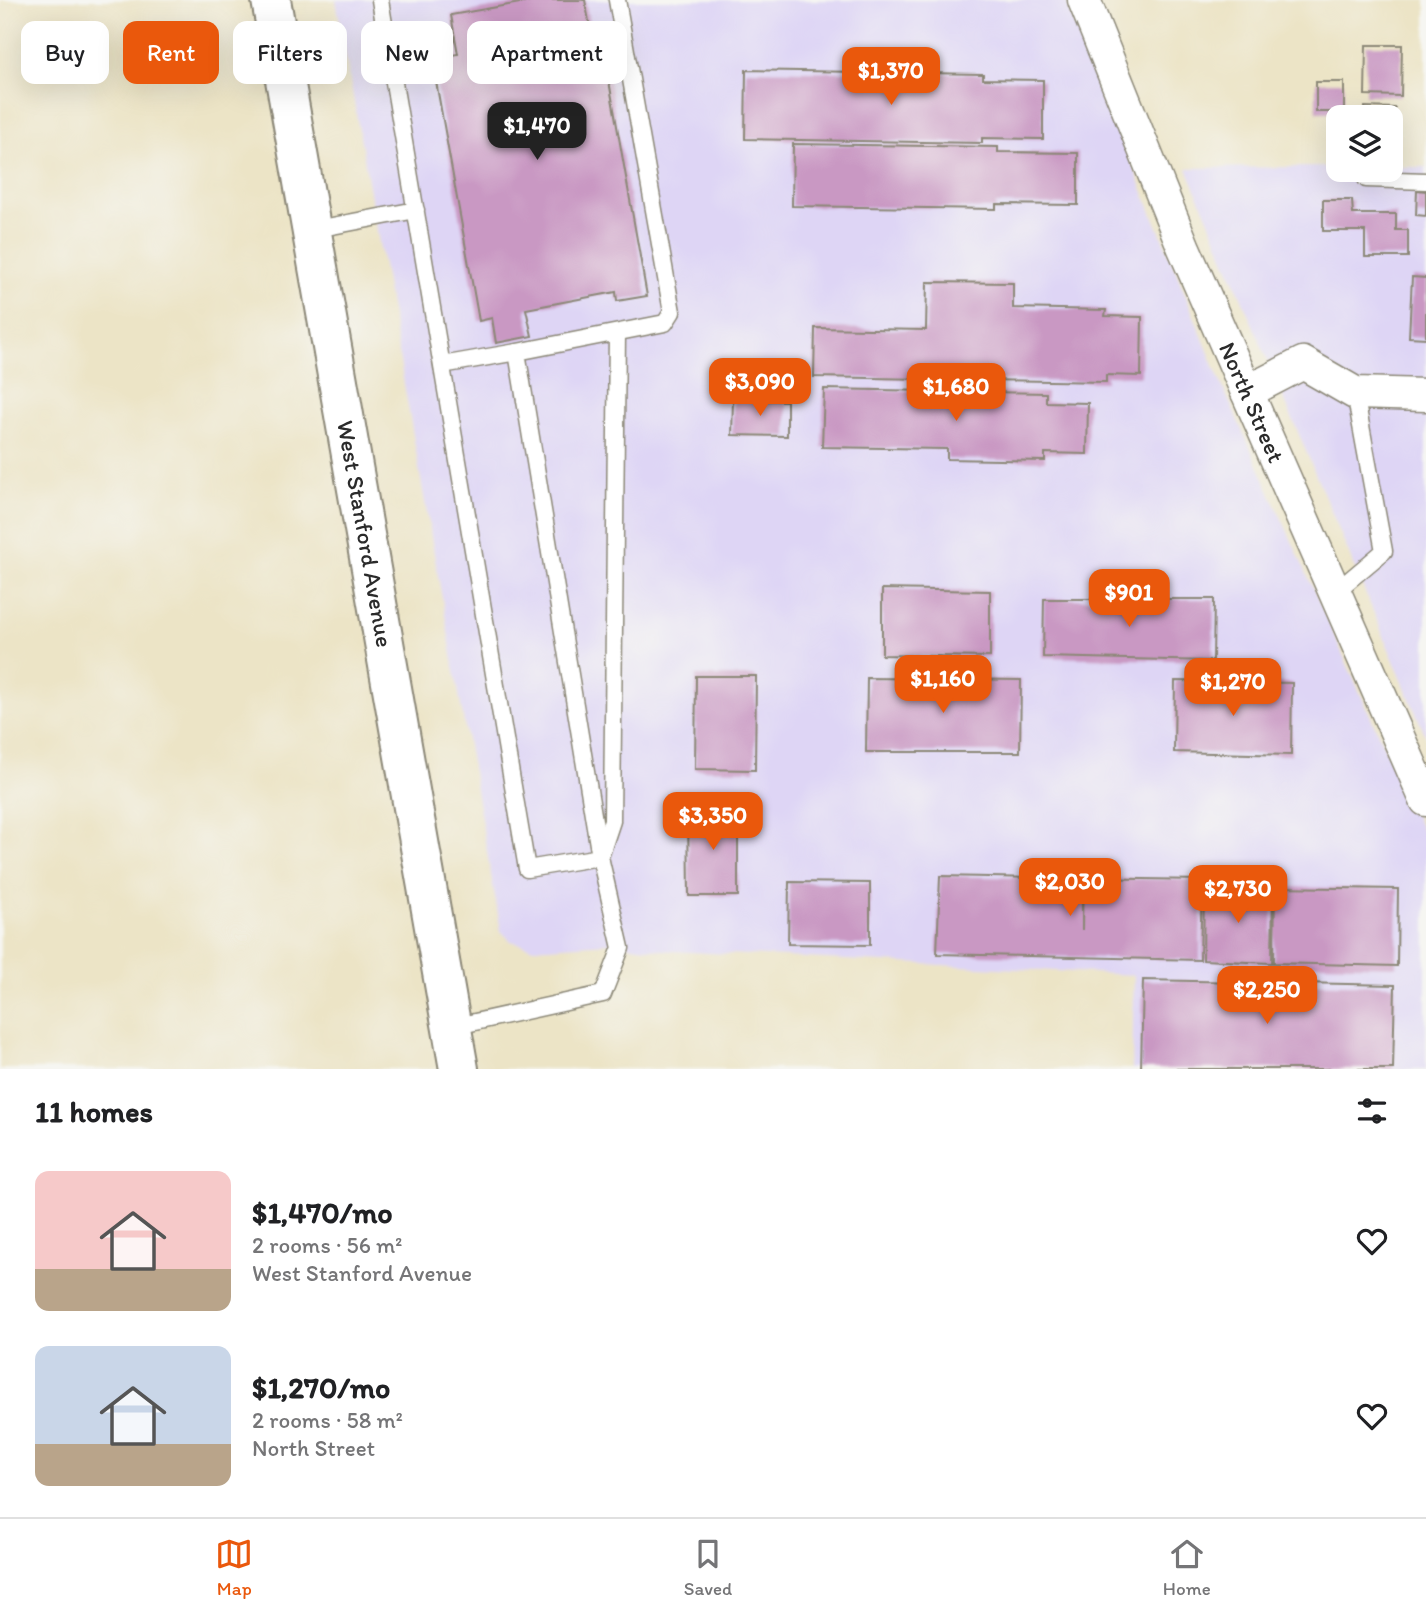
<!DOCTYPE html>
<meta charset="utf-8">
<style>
:root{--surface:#fff;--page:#f2f2f2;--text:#202124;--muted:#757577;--line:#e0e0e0;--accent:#ea580c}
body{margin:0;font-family:Itim,sans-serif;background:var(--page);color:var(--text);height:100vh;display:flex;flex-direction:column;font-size:26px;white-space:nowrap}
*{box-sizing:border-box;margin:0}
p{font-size:23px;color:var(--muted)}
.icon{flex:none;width:38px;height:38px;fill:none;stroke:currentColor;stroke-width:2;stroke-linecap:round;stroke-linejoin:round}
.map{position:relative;height:1069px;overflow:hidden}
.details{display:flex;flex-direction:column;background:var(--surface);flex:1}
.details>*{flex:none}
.guide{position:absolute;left:21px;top:21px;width:700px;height:63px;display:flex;gap:14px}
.tools{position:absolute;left:1326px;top:105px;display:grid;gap:14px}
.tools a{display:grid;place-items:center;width:77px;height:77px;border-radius:14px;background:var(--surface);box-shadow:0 7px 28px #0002;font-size:35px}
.price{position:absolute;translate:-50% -60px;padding:0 16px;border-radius:14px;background:var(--accent);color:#fff;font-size:23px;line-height:46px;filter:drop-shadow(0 2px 4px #0008)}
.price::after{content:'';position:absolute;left:50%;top:42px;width:21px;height:16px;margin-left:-10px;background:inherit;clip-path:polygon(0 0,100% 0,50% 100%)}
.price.selected{background:#222;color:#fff}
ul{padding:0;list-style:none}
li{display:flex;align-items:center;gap:21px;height:175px;padding:0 35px}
li span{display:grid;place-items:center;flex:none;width:196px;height:140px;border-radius:14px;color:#555}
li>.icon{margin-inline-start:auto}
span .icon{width:84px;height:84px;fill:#fffc;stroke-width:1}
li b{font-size:30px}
h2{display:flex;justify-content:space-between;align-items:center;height:84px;padding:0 35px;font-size:30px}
.tag{padding:0 24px;border-radius:14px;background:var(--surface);box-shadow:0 7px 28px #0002;font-size:24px;line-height:63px}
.tag.selected{background:var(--accent);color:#fff}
.tab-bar{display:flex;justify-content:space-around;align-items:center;height:98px;border-top:2px solid var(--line);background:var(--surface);font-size:19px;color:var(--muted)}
.tab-bar a{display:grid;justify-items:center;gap:4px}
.tab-bar .selected{color:var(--accent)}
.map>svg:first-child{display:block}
.built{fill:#ded5f5}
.building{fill:#c998c3}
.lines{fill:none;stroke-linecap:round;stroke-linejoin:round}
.service-casing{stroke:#8c8878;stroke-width:19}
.minor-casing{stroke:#8c8878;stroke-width:35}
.primary-casing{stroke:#8c8878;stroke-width:42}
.service{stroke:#fff;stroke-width:16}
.minor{stroke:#fff;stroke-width:32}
.primary{stroke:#fff;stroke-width:38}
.labels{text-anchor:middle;stroke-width:6;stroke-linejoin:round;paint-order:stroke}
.street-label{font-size:24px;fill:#2b2b2b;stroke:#f6f6f2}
</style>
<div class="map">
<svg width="1426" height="1069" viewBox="0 0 1426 1069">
<rect width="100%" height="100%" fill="#f6f6f2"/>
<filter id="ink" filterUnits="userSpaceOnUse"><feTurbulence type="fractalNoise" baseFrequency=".0143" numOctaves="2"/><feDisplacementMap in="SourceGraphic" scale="14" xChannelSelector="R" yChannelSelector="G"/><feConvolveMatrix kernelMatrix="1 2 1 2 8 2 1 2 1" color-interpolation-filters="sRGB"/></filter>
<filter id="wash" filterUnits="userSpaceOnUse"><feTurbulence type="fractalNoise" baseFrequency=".00686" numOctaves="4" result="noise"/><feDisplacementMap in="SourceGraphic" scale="28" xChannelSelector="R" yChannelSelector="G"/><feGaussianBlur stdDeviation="1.57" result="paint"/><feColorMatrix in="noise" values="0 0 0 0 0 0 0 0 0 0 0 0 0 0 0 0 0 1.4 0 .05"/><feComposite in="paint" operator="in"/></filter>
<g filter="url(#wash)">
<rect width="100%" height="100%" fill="#ece4c6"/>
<path class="built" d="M336,0H1066L1221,383L1426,840V1069H1132L1134,975L672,951L607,943L533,948L511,941L501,931Z
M1339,167L1391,170V167H1426V737L1187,168Z"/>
<g id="blocks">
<path class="building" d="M537,0H585L591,32L600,30L647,296L617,301L616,292L526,309L532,336L496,343L492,318L479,321L432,59L458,54L451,15Z
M1366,45H1402L1401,96L1365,95Z
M746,70L983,74V79L1043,80V139L982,138V143L745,139Z
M1316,82H1344V112H1316Z
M1365,107L1395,108L1394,156H1391V117H1365Z
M793,144L998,147V152L1078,153V205L996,204V209L792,206Z
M1417,190L1426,191V216L1416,215Z
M1323,200H1352L1353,214H1396V230H1408V257H1365V231H1323Z
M1412,277L1426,278V338L1409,337Z
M927,282L1013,283V308L1106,310L1105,316L1142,317L1141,376L1106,375V382L814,377L815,328L926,330Z
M824,389L1046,393V402L1088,403L1087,454L1045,453V461L947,459V449L822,447Z
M733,400L787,401V436L732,435Z
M882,589L990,591V657L882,655Z
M1044,599H1214L1213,661L1043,657Z
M696,676H756L755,770L695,769Z
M867,678L1021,680L1020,752H866Z
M1175,681L1292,683L1291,755L1174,752Z
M688,809H738V896H689Z
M940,876L1082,879V930L1083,878L1202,880L1200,960L937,954Z
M789,882L870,883V945L788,944Z
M1204,887L1273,890L1272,963L1203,960Z
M1275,887L1398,889L1397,966L1274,963Z
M1143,980L1395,985L1393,1069H1141Z"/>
</g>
</g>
<g filter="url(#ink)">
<use href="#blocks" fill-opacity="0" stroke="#8c8878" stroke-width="2"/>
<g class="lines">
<defs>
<path id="service" d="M380,0L527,869L600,857L517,352L665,323L672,312L617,0
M389,45L446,37
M1366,179L1426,181
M311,230L416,210
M442,365L517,352
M1334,593L1384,551L1355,393
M452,1027L603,994L621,948L600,857L612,821L617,333"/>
<g id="minor">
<path id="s1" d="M1084,0L1183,246L1426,800"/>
<path d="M1247,392L1303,363L1355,393L1426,395"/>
</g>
<g id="primary">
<path id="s2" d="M271,0L459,1069"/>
</g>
</defs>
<use href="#service" class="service-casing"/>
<use href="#minor" class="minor-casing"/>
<use href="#primary" class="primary-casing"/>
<use href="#service" class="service"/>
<use href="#minor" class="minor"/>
<use href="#primary" class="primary"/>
</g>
</g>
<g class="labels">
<g class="street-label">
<text dy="8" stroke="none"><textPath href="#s1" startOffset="436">North Street</textPath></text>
<text dy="8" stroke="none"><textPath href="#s2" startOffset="542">West Stanford Avenue</textPath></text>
</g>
</g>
</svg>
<div class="tools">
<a><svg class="icon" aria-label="layers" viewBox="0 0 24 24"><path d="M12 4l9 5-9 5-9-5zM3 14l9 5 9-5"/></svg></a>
</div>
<b class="price" style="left:891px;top:107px">$1,370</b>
<b class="price selected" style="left:537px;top:162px">$1,470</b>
<b class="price" style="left:760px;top:418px">$3,090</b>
<b class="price" style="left:956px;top:423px">$1,680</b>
<b class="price" style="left:1129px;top:629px">$901</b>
<b class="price" style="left:943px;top:715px">$1,160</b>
<b class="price" style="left:1233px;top:718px">$1,270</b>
<b class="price" style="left:713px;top:852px">$3,350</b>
<b class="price" style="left:1070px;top:918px">$2,030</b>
<b class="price" style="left:1238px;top:925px">$2,730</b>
<b class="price" style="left:1267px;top:1026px">$2,250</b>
<div class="guide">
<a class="tag">Buy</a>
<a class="tag selected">Rent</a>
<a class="tag">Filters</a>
<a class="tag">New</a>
<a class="tag">Apartment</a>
</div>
</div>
<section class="details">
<h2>11 homes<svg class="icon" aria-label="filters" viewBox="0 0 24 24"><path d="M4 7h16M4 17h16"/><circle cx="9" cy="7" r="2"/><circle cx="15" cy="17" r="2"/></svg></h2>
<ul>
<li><span style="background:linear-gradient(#f6c9c9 70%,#b9a48a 0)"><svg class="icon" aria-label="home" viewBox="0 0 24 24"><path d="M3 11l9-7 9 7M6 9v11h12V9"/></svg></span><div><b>$1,470/mo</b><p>2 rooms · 56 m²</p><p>West Stanford Avenue</p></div><svg class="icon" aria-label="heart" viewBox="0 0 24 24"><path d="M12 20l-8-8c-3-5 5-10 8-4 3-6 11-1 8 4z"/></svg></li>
<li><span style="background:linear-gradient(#c9d6e8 70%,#b9a48a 0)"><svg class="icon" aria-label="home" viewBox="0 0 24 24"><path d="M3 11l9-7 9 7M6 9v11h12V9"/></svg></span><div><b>$1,270/mo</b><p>2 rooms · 58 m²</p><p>North Street</p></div><svg class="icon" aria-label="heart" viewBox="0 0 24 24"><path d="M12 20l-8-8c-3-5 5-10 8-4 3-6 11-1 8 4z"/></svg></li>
</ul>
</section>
<nav class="tab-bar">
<a class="selected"><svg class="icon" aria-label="map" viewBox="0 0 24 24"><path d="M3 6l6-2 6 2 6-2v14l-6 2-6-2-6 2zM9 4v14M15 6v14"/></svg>Map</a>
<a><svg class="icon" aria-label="saved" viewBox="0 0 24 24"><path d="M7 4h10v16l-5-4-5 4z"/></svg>Saved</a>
<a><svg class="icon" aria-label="home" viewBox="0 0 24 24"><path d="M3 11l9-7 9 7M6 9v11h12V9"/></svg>Home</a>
</nav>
